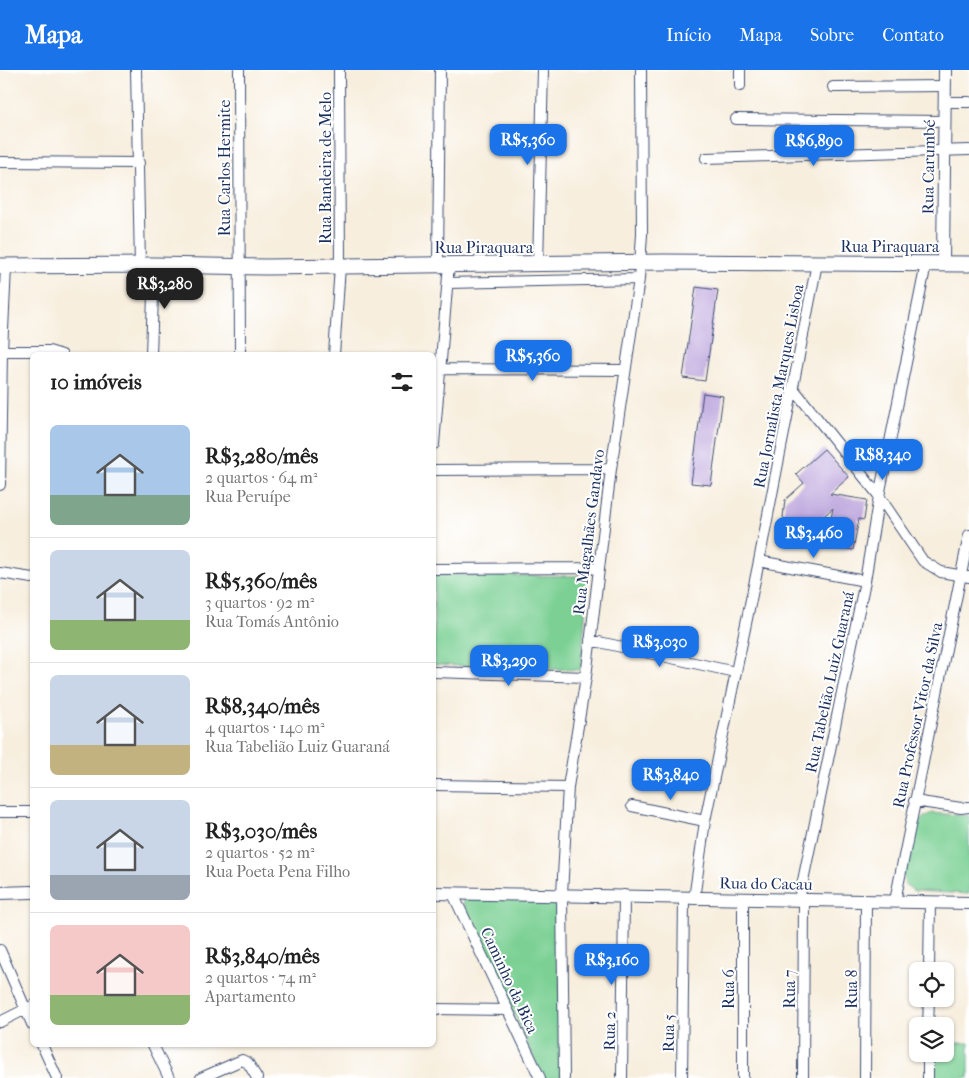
<!DOCTYPE html>
<html lang="pt">
<meta charset="utf-8">
<style>
:root{--surface:#fff;--page:#f6f6f6;--text:#222;--muted:#767676;--line:#e0e0e0;--accent:#1a73e8}
body{margin:0;font-family:"IM FELL French Canon",serif;background:var(--page);color:var(--text);height:100vh;display:flex;flex-direction:column;font-size:19px;white-space:nowrap}
*{box-sizing:border-box;margin:0}
p{font-size:16px;color:var(--muted)}
.icon{flex:none;width:28px;height:28px;fill:none;stroke:currentColor;stroke-width:2;stroke-linecap:round;stroke-linejoin:round}
.map{position:relative;flex:1;overflow:hidden}
.panel{position:absolute;left:30px;top:282px;width:406px;height:695px;display:flex;flex-direction:column;background:var(--surface);border-radius:8px;box-shadow:0 1px 4px #0004}
.panel>*{flex:none}
.fabs{position:absolute;left:909px;top:892px;display:grid;gap:10px}
.fabs a{display:grid;place-items:center;width:45px;height:45px;border-radius:8px;background:var(--surface);box-shadow:0 1px 4px #0004;font-size:25px}
.price{position:absolute;translate:-50% -42px;padding:0 11px;border-radius:10px;background:var(--accent);color:#fff;font-size:16px;line-height:32px;filter:drop-shadow(0 1px 2px #0008)}
.price::after{content:'';position:absolute;left:50%;top:30px;width:15px;height:11px;margin-left:-8px;background:inherit;clip-path:polygon(0 0,100% 0,50% 100%)}
.price.on{background:#222;color:#fff}
ul{padding:0;list-style:none}
li{display:flex;align-items:center;gap:15px;height:125px;padding:0 20px}
li+li{border-top:1px solid var(--line)}
li span{display:grid;place-items:center;flex:none;width:140px;height:100px;border-radius:8px;color:#555}
li>.icon{margin-inline-start:auto}
span .icon{width:60px;height:60px;fill:#fffc;stroke-width:1}
li b{font-size:21px}
h2{display:flex;justify-content:space-between;align-items:center;height:60px;padding:0 20px;font-size:21px}
header{display:flex;align-items:center;gap:30px;box-sizing:border-box;height:70px;padding:0 25px;background:var(--accent);color:#fff}
header strong{font-size:24px}
nav{display:flex;gap:28px;margin-inline-start:auto;font-size:18px}
.map>svg:first-child{display:block}
.green{fill:#7bd094;stroke:#4b8079}
.building{fill:#bea7de}
.lines{fill:none;stroke-linecap:round;stroke-linejoin:round}
.minor-casing{stroke:#3c4c71;stroke-width:12}
.tertiary-casing{stroke:#3c4c71;stroke-width:14}
.secondary-casing{stroke:#3c4c71;stroke-width:17}
.minor{stroke:#fff;stroke-width:10}
.tertiary{stroke:#fff;stroke-width:12}
.secondary{stroke:#fff;stroke-width:15}
.labels{text-anchor:middle;stroke-width:4;stroke-linejoin:round;paint-order:stroke}
.street-label{font-size:16px;fill:#1b2f5e;stroke:#fff}
</style>
<header>
<strong>Mapa</strong>
<nav><a>Início</a><a>Mapa</a><a>Sobre</a><a>Contato</a></nav>
</header>
<div class="map">
<svg width="969" height="1008" viewBox="0 0 969 1008">
<rect width="100%" height="100%" fill="#fff"/>
<filter id="ink" filterUnits="userSpaceOnUse"><feTurbulence type="fractalNoise" baseFrequency=".02" numOctaves="2"/><feDisplacementMap in="SourceGraphic" scale="10" xChannelSelector="R" yChannelSelector="G"/><feConvolveMatrix kernelMatrix="1 2 1 2 8 2 1 2 1" color-interpolation-filters="sRGB"/></filter>
<filter id="wash" filterUnits="userSpaceOnUse"><feTurbulence type="fractalNoise" baseFrequency=".0096" numOctaves="4" result="noise"/><feDisplacementMap in="SourceGraphic" scale="20" xChannelSelector="R" yChannelSelector="G"/><feGaussianBlur stdDeviation="1.12" result="paint"/><feColorMatrix in="noise" values="0 0 0 0 0 0 0 0 0 0 0 0 0 0 0 0 0 1.4 0 .05"/><feComposite in="paint" operator="in"/></filter>
<g filter="url(#wash)">
<rect width="100%" height="100%" fill="#f7eedd"/>
<path class="green" d="M434,505L588,506L581,600L434,595Z
M932,743L969,746V824L914,821L906,815L903,807C908,787 909,751 932,743Z
M500,827H559L561,1008H543L462,830Z
M945,973H969V1008H933L934,984H945Z"/>
<g id="blocks">
<path class="building" d="M696,217L718,220L705,311L683,308Z
M703,323L723,326L711,415L691,413Z
M824,379L849,407L830,424L867,430L864,450L859,449L853,480L826,475L833,438L801,466L783,447L785,430L804,413L796,404Z"/>
</g>
</g>
<g filter="url(#ink)">
<use href="#blocks" fill-opacity="0" stroke="#3c4c71" stroke-width="1"/>
<g class="lines">
<defs>
<path id="minor" d="M136,0L140,195
M239,0L240,285
M740,16V0
M833,17L945,16
M945,32H969
M736,49L945,51
M706,88L969,80
M0,92L139,93
M438,194L440,0
M538,194L543,0
M448,213L639,209
M0,281H49L62,285
M151,285L154,195
M334,285L340,196L339,0
M441,299L625,300
M793,318L879,426L923,491L941,502L969,507
M434,374L449,194
M434,400L611,399
M0,415L2,281L6,197
M759,491L865,511
M434,499L598,498
M0,503L32,508
M590,570L735,602
M434,602L586,607
M434,715L568,717
M914,731L961,738L969,737
M632,736L705,751
M0,742H32
M453,824L540,1008
M694,829L705,751L759,491L817,193
M799,830L865,511L879,426L926,194
M895,831L969,465
M0,880L32,954
M929,901L930,832
M434,939L508,940
M0,952L32,936
M928,956L929,929
M42,975L57,1008
M153,975L169,1008
M201,1008L242,990L248,993L257,1008
M564,1008L562,824L568,717L586,607L611,399L639,209L642,164L641,0
M622,1008L624,825
M682,1008L684,828
M743,1008V830
M803,1008L804,830
M865,1008L866,831
M928,1008V984"/>
<path id="tertiary" d="M943,194L945,0
M0,823L32,822
M434,823L969,833"/>
<path id="secondary" d="M0,196L154,195L267,197L664,192L969,194"/>
</defs>
<use href="#minor" class="minor-casing"/>
<use href="#tertiary" class="tertiary-casing"/>
<use href="#secondary" class="secondary-casing"/>
<use href="#minor" class="minor"/>
<use href="#tertiary" class="tertiary"/>
<use href="#secondary" class="secondary"/>
</g>
</g>
<g class="labels">
<g class="street-label">
<text transform="translate(928 97) rotate(-89)" y="6">Rua Carumbé</text>
<text transform="translate(224 98) rotate(-90)" y="6">Rua Carlos Hermite</text>
<text transform="translate(325 98) rotate(-90)" y="6">Rua Bandeira de Melo</text>
<text x="890" y="182">Rua Piraquara</text>
<text x="484" y="183">Rua Piraquara</text>
<text transform="translate(778 316) rotate(-79)" y="6">Rua Jornalista Marques Lisboa</text>
<text transform="translate(588 462) rotate(-83)" y="6">Rua Magalhães Gandavo</text>
<text transform="translate(829 612) rotate(-78)" y="6">Rua Tabelião Luiz Guaraná</text>
<text transform="translate(917 645) rotate(-78)" y="6">Rua Professor Vitor da Silva</text>
<text transform="translate(766 813) rotate(1)" y="6">Rua do Cacau</text>
<text transform="translate(510 910) rotate(65)" y="6">Caminho da Bica</text>
<text transform="translate(728 919) rotate(-90)" y="6">Rua 6</text>
<text transform="translate(789 919) rotate(-90)" y="6">Rua 7</text>
<text transform="translate(851 919) rotate(-90)" y="6">Rua 8</text>
<text transform="translate(609 961) rotate(-89)" y="6">Rua 2</text>
<text transform="translate(668 963) rotate(-89)" y="6">Rua 5</text>
</g>
</g>
</svg>
<div class="fabs">
<a><svg class="icon" aria-label="locate" viewBox="0 0 24 24"><circle cx="12" cy="12" r="6"/><path d="M12 2v4M12 18v4M2 12h4M18 12h4"/></svg></a>
<a><svg class="icon" aria-label="layers" viewBox="0 0 24 24"><path d="M12 4l9 5-9 5-9-5zM3 14l9 5 9-5"/></svg></a>
</div>
<b class="price" style="left:528px;top:96px">R$5,360</b>
<b class="price" style="left:814px;top:97px">R$6,890</b>
<b class="price on" style="left:165px;top:240px">R$3,280</b>
<b class="price" style="left:533px;top:312px">R$5,360</b>
<b class="price" style="left:883px;top:411px">R$8,340</b>
<b class="price" style="left:814px;top:489px">R$3,460</b>
<b class="price" style="left:660px;top:598px">R$3,030</b>
<b class="price" style="left:509px;top:617px">R$3,290</b>
<b class="price" style="left:671px;top:731px">R$3,840</b>
<b class="price" style="left:612px;top:916px">R$3,160</b>
<section class="panel">
<h2>10 imóveis<svg class="icon" aria-label="filters" viewBox="0 0 24 24"><path d="M4 7h16M4 17h16"/><circle cx="9" cy="7" r="2"/><circle cx="15" cy="17" r="2"/></svg></h2>
<ul>
<li><span style="background:linear-gradient(#a9c7e8 70%,#7fa58c 0)"><svg class="icon" aria-label="home" viewBox="0 0 24 24"><path d="M3 11l9-7 9 7M6 9v11h12V9"/></svg></span><div><b>R$3,280/mês</b><p>2 quartos · 64 m²</p><p>Rua Peruípe</p></div></li>
<li><span style="background:linear-gradient(#c9d6e8 70%,#8fb573 0)"><svg class="icon" aria-label="home" viewBox="0 0 24 24"><path d="M3 11l9-7 9 7M6 9v11h12V9"/></svg></span><div><b>R$5,360/mês</b><p>3 quartos · 92 m²</p><p>Rua Tomás Antônio</p></div></li>
<li><span style="background:linear-gradient(#c9d6e8 70%,#c2b280 0)"><svg class="icon" aria-label="home" viewBox="0 0 24 24"><path d="M3 11l9-7 9 7M6 9v11h12V9"/></svg></span><div><b>R$8,340/mês</b><p>4 quartos · 140 m²</p><p>Rua Tabelião Luiz Guaraná</p></div></li>
<li><span style="background:linear-gradient(#c9d6e8 75%,#9aa5b1 0)"><svg class="icon" aria-label="home" viewBox="0 0 24 24"><path d="M3 11l9-7 9 7M6 9v11h12V9"/></svg></span><div><b>R$3,030/mês</b><p>2 quartos · 52 m²</p><p>Rua Poeta Pena Filho</p></div></li>
<li><span style="background:linear-gradient(#f6c9c9 70%,#8fb573 0)"><svg class="icon" aria-label="home" viewBox="0 0 24 24"><path d="M3 11l9-7 9 7M6 9v11h12V9"/></svg></span><div><b>R$3,840/mês</b><p>2 quartos · 74 m²</p><p>Apartamento</p></div></li>
</ul>
</section>
</div>
